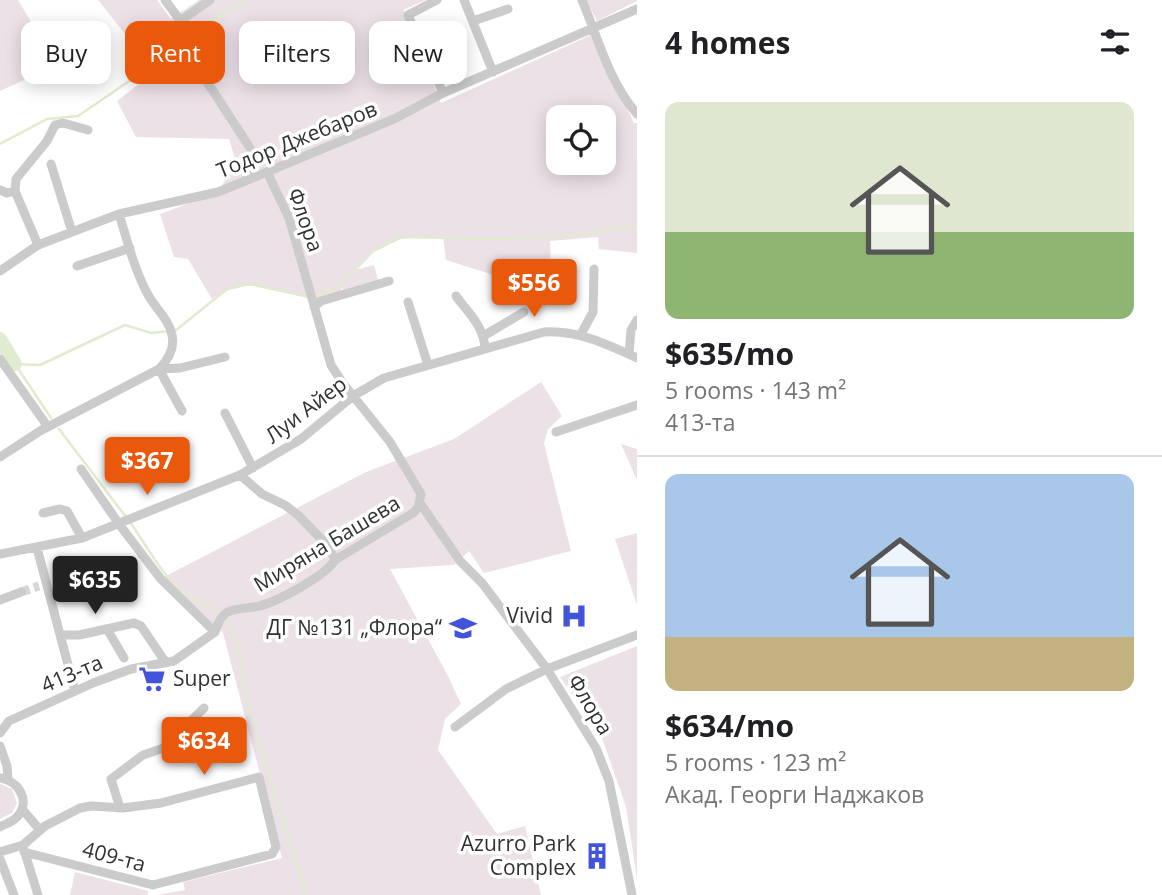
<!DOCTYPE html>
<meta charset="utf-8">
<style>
:root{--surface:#fff;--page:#f2f2f2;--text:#202124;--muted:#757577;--line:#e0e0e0;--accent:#ea580c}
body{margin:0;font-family:"Open Sans",sans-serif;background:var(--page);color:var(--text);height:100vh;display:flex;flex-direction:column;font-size:26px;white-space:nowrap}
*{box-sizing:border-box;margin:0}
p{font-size:23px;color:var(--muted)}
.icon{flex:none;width:38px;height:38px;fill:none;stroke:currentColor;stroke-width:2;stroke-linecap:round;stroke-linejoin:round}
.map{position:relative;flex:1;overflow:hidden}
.side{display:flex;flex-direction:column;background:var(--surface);width:525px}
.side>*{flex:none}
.hud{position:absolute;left:21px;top:21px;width:511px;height:63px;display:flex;gap:14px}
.tools{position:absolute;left:546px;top:105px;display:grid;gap:14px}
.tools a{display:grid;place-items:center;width:70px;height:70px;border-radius:14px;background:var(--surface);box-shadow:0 4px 18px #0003;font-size:35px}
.price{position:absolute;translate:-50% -60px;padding:0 16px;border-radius:7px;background:var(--accent);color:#fff;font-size:23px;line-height:46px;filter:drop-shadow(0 2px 4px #0008)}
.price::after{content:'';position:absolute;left:50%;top:42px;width:21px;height:16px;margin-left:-10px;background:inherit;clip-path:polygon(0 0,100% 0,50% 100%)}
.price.on{background:#222;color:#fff}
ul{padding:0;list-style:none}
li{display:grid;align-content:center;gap:14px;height:371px;padding:0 28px}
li+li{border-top:2px solid var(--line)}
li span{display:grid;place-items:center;height:217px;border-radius:14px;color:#555}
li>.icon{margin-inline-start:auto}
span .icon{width:126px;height:126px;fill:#fffc;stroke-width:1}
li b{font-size:30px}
h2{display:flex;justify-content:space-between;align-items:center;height:84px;padding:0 28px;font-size:30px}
.chip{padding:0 24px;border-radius:14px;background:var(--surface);box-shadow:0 4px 18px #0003;font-size:24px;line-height:63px}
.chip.on{background:var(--accent);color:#fff}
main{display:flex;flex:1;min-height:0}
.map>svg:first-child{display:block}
.green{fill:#ede1e8;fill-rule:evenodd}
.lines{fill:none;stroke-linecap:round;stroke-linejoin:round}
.stream{stroke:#e1ebcf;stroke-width:2.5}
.river{stroke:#e1ebcf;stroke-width:14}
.minor-tunnel{stroke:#d6d6d6;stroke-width:9;stroke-dasharray:9 4.5;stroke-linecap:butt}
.minor{stroke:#cbcbcb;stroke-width:9}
.labels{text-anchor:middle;stroke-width:7;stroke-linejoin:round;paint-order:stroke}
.street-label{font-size:21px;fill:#313131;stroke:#fff}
.poi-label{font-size:21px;fill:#313131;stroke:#fff;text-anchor:end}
</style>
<main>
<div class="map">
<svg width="637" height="895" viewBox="0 0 637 895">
<rect width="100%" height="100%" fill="#fff"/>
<path class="green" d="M0,0H18L57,65L0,91Z
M98,0H157L171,19L199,0H426L403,10L441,103L591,35L634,123H637V253L599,249L598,237L550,241L552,293L446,260L443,237C398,237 387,236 355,270L374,265L378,280L343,290L341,285L342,291L314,301L311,297C272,291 248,274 212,299L188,259L174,257L160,214L218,192L236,162L229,139L136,137L117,101L155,72ZM558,117H604V163H558Z
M586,0H637V1L597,21Z
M541,382L562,416L548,429L544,443L571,551L484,573L469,551L454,565L390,569L448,676L461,704L445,719L438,750L497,834L525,826L541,895H156L185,890L183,882L282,858L223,633L164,577L366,472L454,439Z
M621,444L637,449V480Z
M637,533V605L615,539Z
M637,646V878L626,807L602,738L560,677Z
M0,784L12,789L17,803L12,813L0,819Z
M75,872L148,891V895H70Z"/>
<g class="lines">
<path class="stream" d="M193,37L213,20L248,0
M0,144L47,119L78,116L188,41
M315,296L340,286L373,251L402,237L497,239L573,236L621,227L637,228
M175,331L227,289L250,284L309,297
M15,364L40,365L125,325L151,333L169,331
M15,364L51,418
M59,429L126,517
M130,522C147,546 162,576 185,594C197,605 215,606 225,619C244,643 242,683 250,711C268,773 288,834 307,895"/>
<path class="river" d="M0,339L15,364"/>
<path class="minor-tunnel" d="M21,592L39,586"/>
<path class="minor" d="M165,0L185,27L190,39L196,65L254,154L256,162L245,181
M437,0L408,15L443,93
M464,0L493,72
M582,0C598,38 609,82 637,114
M180,21L210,0
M473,21L508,9
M51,164L72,232
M0,190L7,193L15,191
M38,245L15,191L16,179L47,141L55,125L63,123L88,130
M77,266L130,248
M0,271L38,245L119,214L218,192L245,181L394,119L443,93L637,9
M456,296C469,314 484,326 485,349
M408,302L428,365
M314,307L321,301L389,281
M581,334L593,312L594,269
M485,335L524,312
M629,354L631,330L637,320
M0,359L48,427
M182,411L159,369L180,368L225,357
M225,413L253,468
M556,432L637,405
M0,457L40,431L159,369C168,360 175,348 172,335C169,319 154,307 147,293C134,268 127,240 119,214
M81,469L119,524L160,578L215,632
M240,475L262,494L285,505L299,516L328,546L335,560
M420,503L460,561L482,583L547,669L596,748L609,781L632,895
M43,513L60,509L67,511L82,538
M37,548L75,691
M0,554L82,538L240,475L301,439L353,396L384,378L544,332C577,330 607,344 637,358
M0,600L21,592
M107,629L124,658
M215,632C217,625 220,618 226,613C235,607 248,609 259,606C277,602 325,576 335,560L413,513L418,508L421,494L390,442L342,382L331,365L289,218L267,172
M61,635H79L134,623L141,626L166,663
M455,727L506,689L547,669L637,635
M0,733L9,721L93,683L131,669L174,661L215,632
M0,746L7,766L8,779
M0,778C19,781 32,802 16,818C12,822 5,824 0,827
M120,808L111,779L143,755L161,749L177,739L186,726L204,708
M22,809L40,830
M24,850L38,895
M0,852L23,845L45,826L80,808L91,806L123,808L161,803L259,777L276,847L272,854L153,885L24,852
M0,859L14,895"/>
</g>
<defs>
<symbol id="hospital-bare" viewBox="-9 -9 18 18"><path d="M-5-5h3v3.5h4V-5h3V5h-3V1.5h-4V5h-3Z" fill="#4255da" stroke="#fff" stroke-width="2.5" paint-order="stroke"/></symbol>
<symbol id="school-bare" viewBox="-9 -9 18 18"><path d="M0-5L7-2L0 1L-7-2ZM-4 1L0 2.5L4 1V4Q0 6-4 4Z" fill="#4255da" stroke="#fff" stroke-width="2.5" paint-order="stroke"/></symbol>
<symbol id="supermarket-bare" viewBox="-9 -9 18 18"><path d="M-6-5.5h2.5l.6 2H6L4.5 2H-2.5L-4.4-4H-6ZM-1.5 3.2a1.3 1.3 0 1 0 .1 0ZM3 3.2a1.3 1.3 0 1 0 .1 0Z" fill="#4255da" stroke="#fff" stroke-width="2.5" paint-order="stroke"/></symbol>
<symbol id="building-bare" viewBox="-9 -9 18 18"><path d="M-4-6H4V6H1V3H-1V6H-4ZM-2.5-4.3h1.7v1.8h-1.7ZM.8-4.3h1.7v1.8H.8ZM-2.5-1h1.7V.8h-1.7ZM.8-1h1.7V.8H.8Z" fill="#4255da" stroke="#fff" stroke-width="2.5" paint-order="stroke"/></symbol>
</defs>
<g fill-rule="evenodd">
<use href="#hospital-bare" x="555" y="597" width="38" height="38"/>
<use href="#school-bare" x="444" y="609" width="38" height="38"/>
<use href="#supermarket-bare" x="133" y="660" width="38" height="38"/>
<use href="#building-bare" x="578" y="837" width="38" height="38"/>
</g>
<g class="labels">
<g class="street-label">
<text transform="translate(297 140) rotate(-22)" y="7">Тодор Джебаров</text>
<text transform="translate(305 220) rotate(70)" y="7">Флора</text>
<text transform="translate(306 410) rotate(-37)" y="7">Луи Айер</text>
<text transform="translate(327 544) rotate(-31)" y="7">Миряна Башева</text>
<text transform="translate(72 674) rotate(-23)" y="7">413-та</text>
<text transform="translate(590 705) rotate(59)" y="7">Флора</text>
<text transform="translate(114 857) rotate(15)" y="7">409-та</text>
</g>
<g class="poi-label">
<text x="553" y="623">Vivid</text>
<text x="442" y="635">ДГ №131 „Флора“</text>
<text x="173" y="686" text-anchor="start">Super</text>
<text x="576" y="851">Azurro Park<tspan x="576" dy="24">Complex</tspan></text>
</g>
</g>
</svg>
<div class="tools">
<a><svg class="icon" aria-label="locate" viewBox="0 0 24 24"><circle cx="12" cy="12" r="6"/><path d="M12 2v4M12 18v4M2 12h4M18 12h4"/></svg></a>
</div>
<b class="price" style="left:534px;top:319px">$556</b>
<b class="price" style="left:147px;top:497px">$367</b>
<b class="price on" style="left:95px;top:616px">$635</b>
<b class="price" style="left:204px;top:777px">$634</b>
<div class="hud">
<a class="chip">Buy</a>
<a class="chip on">Rent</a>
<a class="chip">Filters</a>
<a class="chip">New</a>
</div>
</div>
<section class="side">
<h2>4 homes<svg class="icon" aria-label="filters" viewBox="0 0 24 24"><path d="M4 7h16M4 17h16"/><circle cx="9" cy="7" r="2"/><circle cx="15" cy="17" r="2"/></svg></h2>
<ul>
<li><span style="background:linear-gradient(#dfe7d0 60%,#8fb573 0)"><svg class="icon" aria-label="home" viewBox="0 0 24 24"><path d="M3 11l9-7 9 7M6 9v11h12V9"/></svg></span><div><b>$635/mo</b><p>5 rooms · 143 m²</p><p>413-та</p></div></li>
<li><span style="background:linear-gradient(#a9c7e8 75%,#c2b280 0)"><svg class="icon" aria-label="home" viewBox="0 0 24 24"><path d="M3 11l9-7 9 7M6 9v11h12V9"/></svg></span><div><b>$634/mo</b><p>5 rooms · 123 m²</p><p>Акад. Георги Наджаков</p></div></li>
</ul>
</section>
</main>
